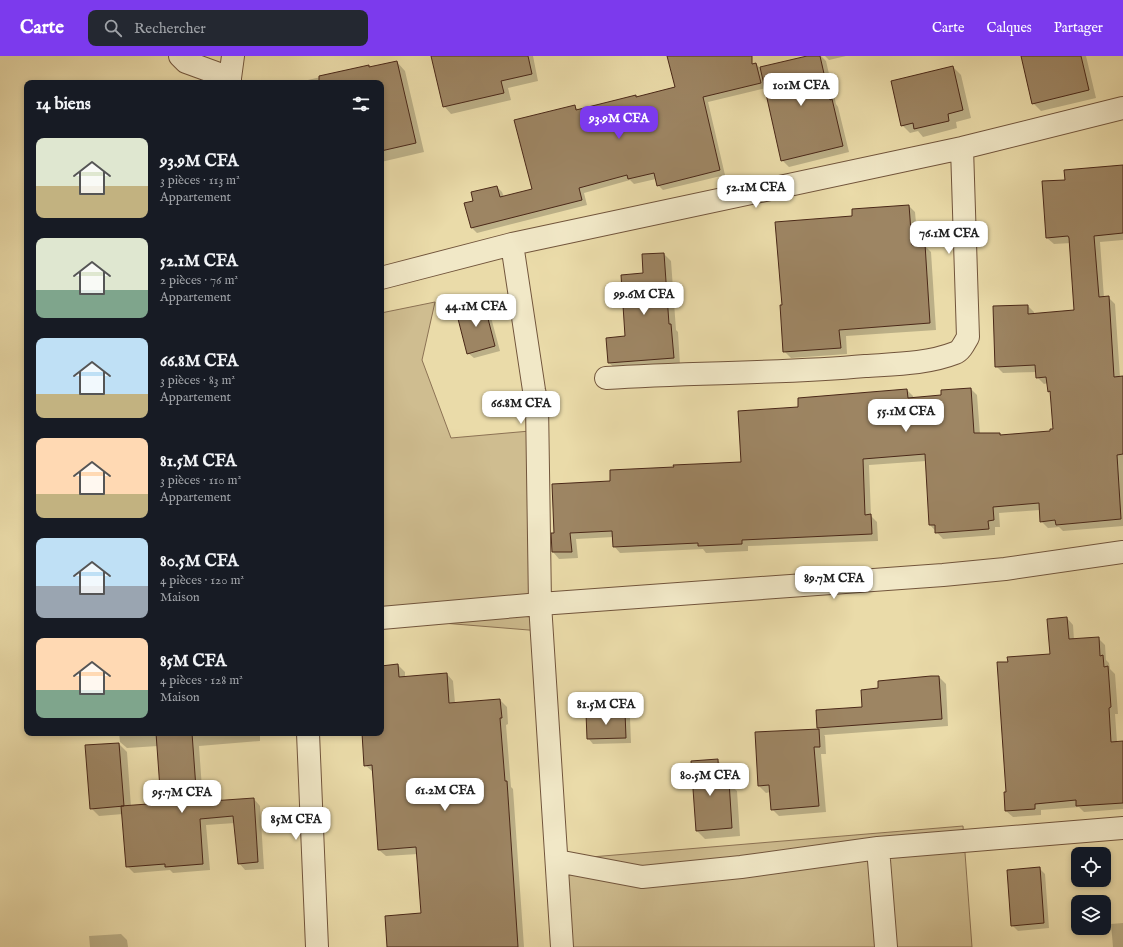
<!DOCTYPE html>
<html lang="fr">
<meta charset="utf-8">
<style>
:root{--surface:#171b24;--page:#242831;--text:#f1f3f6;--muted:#9ea1a6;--accent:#7c3aed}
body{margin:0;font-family:"IM FELL English",serif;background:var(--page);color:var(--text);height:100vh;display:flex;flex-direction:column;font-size:15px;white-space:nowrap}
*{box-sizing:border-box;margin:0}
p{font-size:13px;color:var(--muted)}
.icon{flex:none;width:22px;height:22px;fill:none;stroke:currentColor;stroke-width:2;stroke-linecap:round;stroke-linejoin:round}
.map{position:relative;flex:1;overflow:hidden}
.drawer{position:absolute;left:24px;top:24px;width:360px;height:656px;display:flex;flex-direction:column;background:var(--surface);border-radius:8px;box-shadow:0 2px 6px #0003}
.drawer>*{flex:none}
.controls{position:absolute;left:1071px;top:791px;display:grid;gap:8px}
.controls a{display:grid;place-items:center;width:40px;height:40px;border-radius:8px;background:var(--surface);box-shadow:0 2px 6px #0003;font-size:20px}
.price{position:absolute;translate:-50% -34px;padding:0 9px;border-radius:8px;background:#fff;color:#222;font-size:13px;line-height:26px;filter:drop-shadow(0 1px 2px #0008)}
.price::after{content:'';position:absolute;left:50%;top:24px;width:12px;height:9px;margin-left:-6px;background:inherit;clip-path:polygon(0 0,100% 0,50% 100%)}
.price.active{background:var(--accent);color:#fff}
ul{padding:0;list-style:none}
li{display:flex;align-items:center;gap:12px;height:100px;padding:0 12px}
li span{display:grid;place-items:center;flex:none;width:112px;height:80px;border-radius:8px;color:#555}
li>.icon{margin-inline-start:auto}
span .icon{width:48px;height:48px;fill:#fffc;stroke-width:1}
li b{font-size:17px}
h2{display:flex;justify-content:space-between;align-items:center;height:48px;padding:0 12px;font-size:17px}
header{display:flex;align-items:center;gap:24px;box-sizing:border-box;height:56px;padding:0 20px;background:var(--accent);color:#fff}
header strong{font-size:19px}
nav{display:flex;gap:22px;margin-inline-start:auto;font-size:14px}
.search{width:280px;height:36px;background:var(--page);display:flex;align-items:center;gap:10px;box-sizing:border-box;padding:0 14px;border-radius:8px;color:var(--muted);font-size:15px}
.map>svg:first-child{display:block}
.green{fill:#cfbd90;stroke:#8c7254}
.shadow{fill:#0003}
.building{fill:#9d8563;stroke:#4a2818}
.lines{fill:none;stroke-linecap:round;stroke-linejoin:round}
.street-casing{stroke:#72553c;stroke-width:24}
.street{stroke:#f1e8c7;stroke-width:22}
</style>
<header>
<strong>Carte</strong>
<div class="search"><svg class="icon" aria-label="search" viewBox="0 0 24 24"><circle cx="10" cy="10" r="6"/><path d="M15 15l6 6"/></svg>Rechercher</div>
<nav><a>Carte</a><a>Calques</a><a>Partager</a></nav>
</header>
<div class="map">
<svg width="1123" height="891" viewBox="0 0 1123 891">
<rect width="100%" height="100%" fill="#eadba9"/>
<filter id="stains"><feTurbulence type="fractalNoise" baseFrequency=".005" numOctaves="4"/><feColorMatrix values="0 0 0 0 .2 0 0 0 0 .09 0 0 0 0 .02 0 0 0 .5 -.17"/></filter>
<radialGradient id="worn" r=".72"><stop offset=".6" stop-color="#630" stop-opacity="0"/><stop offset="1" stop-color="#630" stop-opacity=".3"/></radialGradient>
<path class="green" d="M435,246L422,304L451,382L530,375L541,575L381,562V257Z
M963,770L972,891H559L555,804Z"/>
<path class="shadow" d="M432,0H533L538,25L508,32L511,44L451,58L444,50Z
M668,0H700L705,20L756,8L760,12L811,0H821L826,5L836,48L838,51L849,96L789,111L782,104L766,32L708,46L725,119L663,134L658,129L656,123L634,128L630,124L584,137L587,149L477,177L472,172L474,145L497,131L502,136L504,141L533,134L574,50L579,54L636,40L637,42L676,32Z
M825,0H846L829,4Z
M1022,0H1086L1096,42L1041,55L1033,47Z
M397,6L405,15L424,96L381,106V27H295L368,10L370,12Z
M953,11L961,19L971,62L956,66L957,72L923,81L918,75L910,77L902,69Z
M1123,110V184L1100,186L1104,242L1108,241L1115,248L1120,321H1123V470L1063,475L1059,471L1048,472L1041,465L1040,454L999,457L1000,471H995V479L943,483L930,469L926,405L869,409L871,460L877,466L878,485L748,490V495L706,497L703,493L620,497L614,490V481L576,483L578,502L559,503L553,496L552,478H555L611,426L742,407L799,352L907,334L913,340V343L942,340L971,333L977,339L980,378H1000L1002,380L1051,375L1054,374L1051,338L1049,335L1048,327L1044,328L1037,321V316L1003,317L996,310L1028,250L1034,256V258L1075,255L1071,187L1054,188L1047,182L1066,124Z
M24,147H27V164Z
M909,150L915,156L918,189H924L931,196L936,274L846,280L847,298L791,302L784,295L853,161Z
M664,198L671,205L676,274L678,276L680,309L616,313L609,307L626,281L644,218Z
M484,248L489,254L500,295L474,302L468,297Z
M1067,562L1073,569L1074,584L1098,582L1105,589L1106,604L1109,607L1110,613L1115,618L1118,658H1115L1117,686H1123V753L1084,756L1079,751L1041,754V759L1013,761L1006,755L1009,606L1051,599Z
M398,609L405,616V621L447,618L453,625L455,647L500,644L507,651L508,668L506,669L511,731L513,733L524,891H388L422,858L418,798L386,800L379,794L373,716L365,709L363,678L357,677H381V611Z
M939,621L946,628L948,670L824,679L825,680L826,698H821L826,756L779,760L772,753L770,736L766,737L759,730L756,677L820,673L818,672L817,655L863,652L879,633Z
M625,657L630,662L631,687L593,688L588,682Z
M119,677H260V685L199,690L203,747L254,743L260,750L264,813L245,814L239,807L235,767L206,769L210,814L173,817L170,814L134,817L127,810L123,758L99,760L91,752L119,688L127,696L131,751L162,748L158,690L127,692L120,686Z
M717,704L725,712L726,727H728L737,735L740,780L705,783L697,775Z
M1040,813L1045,818L1049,872L1018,875L1012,869Z
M1123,867V891H1113L1111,868Z
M121,878L127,884L128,891H90L89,880Z"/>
<path class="building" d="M431,0H528L532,18L501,25L504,37L443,51Z
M667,0H752V8L756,7L761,27L703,41L720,114L657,130L654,117L628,123L627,119L579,132L582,144L471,172L464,147L473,145L471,136L497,130L500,141L532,133L514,64L575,49L576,54L636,39V41L675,31Z
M807,0H820L830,44L832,43L843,90L781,105L760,11Z
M1021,0H1081L1089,34L1032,48Z
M397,5L416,87L381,95V27H319V20L369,9V11Z
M953,10L963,54L948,58L949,65L914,73L913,67L901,70L891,25Z
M1123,109V177L1094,180L1099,241L1109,240L1114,321L1123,320V398L1117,399L1121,463L1056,469L1055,464L1040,466L1039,447L993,451L994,464L988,465L989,473L935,477V469H929L925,398L863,403L865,459L871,458L872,478L742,484V488L698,490V487L613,491L612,475L570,477L572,496H552L551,477H554L552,428L610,425V414L674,411L673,409L741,406L738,355L798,351V342L907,333L908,342L941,339V334L971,332L974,377H1000V379L1050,375V373H1053L1050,335L1048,336L1046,321L1036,322L1035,309L995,311L993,250L1028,249V258L1074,254L1069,182L1068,180L1046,182L1042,125L1065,124L1064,114Z
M909,149L912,189L925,188L930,267L839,274L841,292L783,296L780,249H782L775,166L852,160V153Z
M664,197L669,268H671L674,302L608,307L606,282L625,280L621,219L643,217L642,198Z
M484,247L495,290L467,298L456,255Z
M1067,561L1069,583L1099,581L1100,600L1103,599L1104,611L1108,610L1111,651L1109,652L1111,686L1123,685V747L1076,750V744L1035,748V753L1005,755L1004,736H1006L997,606H1008L1007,601L1050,598L1047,563Z
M398,608L399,621L447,617L449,647L500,643L502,662H500L505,725H507L518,891H387L385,860L421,857L416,791L378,794L372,709L364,710L362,677H381V610Z
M931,620H939L942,663L817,672L816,654L862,651L861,634L878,632V625Z
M625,656L626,682L587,683L586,657Z
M819,673L820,691H814L819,750L771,754L769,729L758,730L755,676Z
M156,677H192L197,746L254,742L258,806L238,808L233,760L200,763L203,808L165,811V808L126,811L121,750L161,747Z
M119,687L124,750L90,753L85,689Z
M718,703L719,726L729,725L732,772L696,775L691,705Z
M1040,811L1044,867L1011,870L1007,814Z"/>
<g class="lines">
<defs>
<path id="street" d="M180,0L186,6L230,22
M230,27V22L233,0
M512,188L534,334L537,348L540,548L943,519L1005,513L1123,496
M381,222L512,188L962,92L1123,52
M606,322C692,316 779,318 865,310C895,308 927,308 955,297C961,295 965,286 968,281L962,92
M381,562L540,548L562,891
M308,677L317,891
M878,792L886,891
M557,805L642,821L741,811L878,792L1123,772"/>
</defs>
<use href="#street" class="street-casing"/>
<use href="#street" class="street"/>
</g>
<rect width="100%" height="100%" filter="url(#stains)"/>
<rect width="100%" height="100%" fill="url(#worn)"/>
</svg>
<div class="controls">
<a><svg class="icon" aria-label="locate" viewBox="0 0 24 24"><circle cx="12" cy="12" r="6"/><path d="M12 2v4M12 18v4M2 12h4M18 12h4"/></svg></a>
<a><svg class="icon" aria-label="layers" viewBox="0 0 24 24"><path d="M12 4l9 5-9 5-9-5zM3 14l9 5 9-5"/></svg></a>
</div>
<b class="price" style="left:801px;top:51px">101M CFA</b>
<b class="price active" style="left:619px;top:84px">93.9M CFA</b>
<b class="price" style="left:756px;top:153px">52.1M CFA</b>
<b class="price" style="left:949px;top:199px">76.1M CFA</b>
<b class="price" style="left:644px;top:260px">99.6M CFA</b>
<b class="price" style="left:476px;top:272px">44.1M CFA</b>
<b class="price" style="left:521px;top:369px">66.8M CFA</b>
<b class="price" style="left:906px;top:377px">55.1M CFA</b>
<b class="price" style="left:834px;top:544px">89.7M CFA</b>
<b class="price" style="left:606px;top:670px">81.5M CFA</b>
<b class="price" style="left:710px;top:741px">80.5M CFA</b>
<b class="price" style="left:445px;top:756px">61.2M CFA</b>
<b class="price" style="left:182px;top:758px">95.7M CFA</b>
<b class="price" style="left:296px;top:785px">85M CFA</b>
<section class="drawer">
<h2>14 biens<svg class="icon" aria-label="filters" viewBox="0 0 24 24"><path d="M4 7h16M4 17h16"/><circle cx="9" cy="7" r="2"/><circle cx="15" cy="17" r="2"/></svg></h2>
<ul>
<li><span style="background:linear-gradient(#dfe7d0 60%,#c2b280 0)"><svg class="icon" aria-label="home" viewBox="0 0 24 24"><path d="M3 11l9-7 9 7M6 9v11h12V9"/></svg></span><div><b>93.9M CFA</b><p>3 pièces · 113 m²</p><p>Appartement</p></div></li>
<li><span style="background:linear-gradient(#dfe7d0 65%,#7fa58c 0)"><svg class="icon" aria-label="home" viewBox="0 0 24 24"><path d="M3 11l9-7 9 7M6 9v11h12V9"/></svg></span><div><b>52.1M CFA</b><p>2 pièces · 76 m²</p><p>Appartement</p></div></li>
<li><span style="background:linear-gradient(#bfe0f5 70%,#c2b280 0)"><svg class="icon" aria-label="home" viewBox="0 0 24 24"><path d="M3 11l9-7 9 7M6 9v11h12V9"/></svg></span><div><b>66.8M CFA</b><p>3 pièces · 83 m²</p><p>Appartement</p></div></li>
<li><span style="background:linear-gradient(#ffd9b3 70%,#c2b280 0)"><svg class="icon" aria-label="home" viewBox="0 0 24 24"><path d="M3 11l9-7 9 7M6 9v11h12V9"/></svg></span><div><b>81.5M CFA</b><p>3 pièces · 110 m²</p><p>Appartement</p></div></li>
<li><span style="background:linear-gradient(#bfe0f5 60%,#9aa5b1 0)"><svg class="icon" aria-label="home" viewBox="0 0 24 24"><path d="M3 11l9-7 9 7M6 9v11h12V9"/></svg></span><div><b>80.5M CFA</b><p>4 pièces · 120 m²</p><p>Maison</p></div></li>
<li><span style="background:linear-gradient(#ffd9b3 65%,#7fa58c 0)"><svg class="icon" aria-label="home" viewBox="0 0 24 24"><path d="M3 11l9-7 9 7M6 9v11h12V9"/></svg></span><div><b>85M CFA</b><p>4 pièces · 128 m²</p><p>Maison</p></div></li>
</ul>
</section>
</div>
